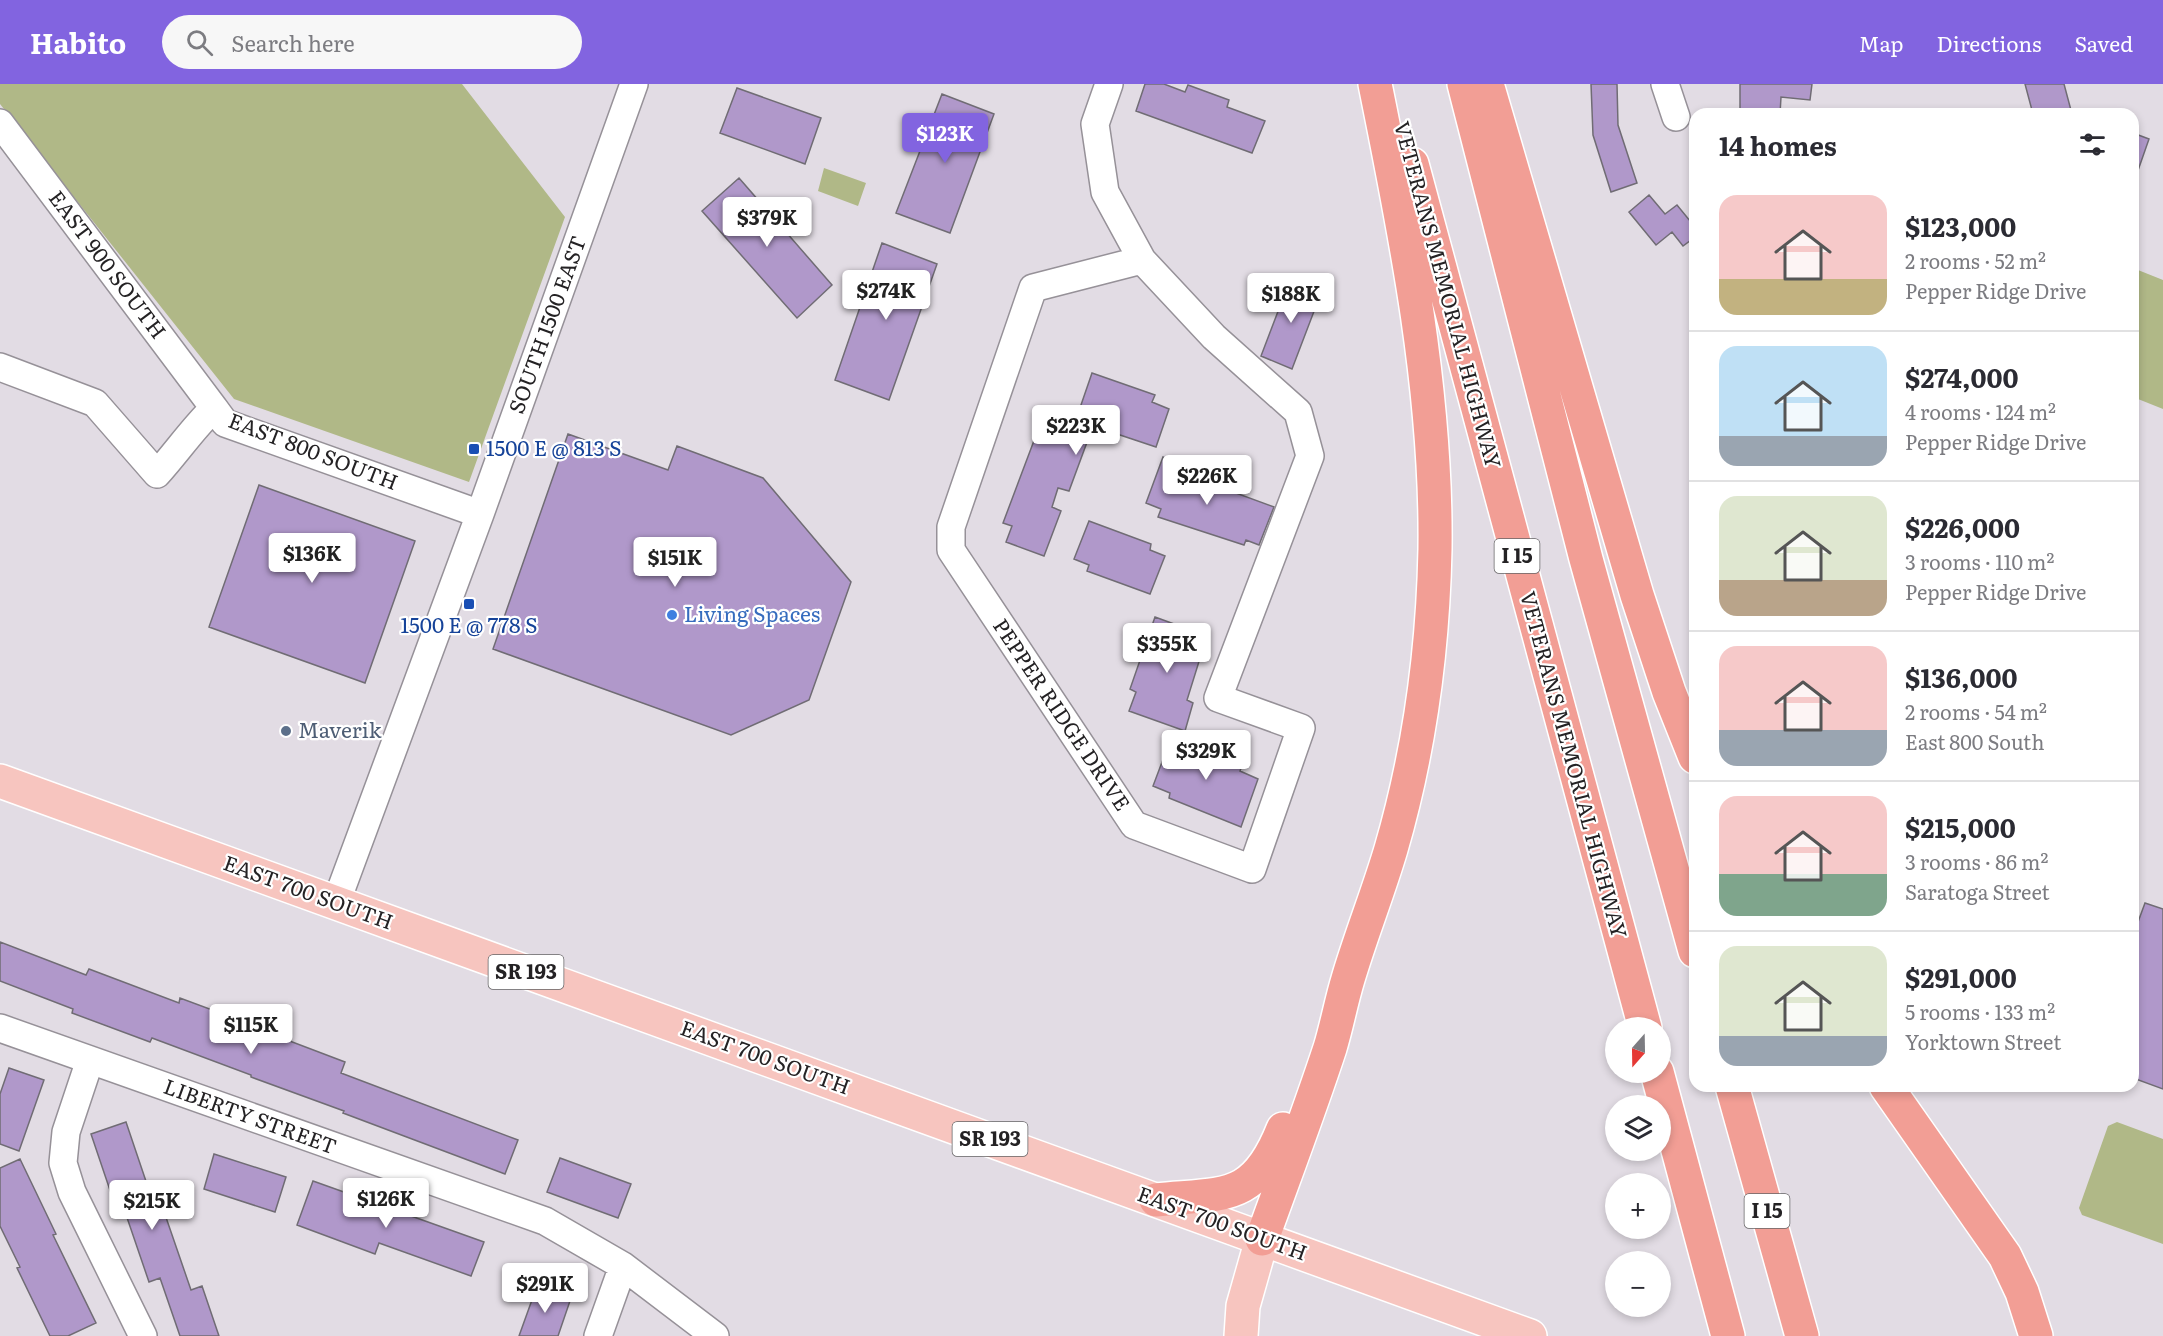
<!DOCTYPE html>
<meta charset="utf-8">
<style>
:root{--surface:#fff;--page:#f7f7f7;--text:#2b2b33;--muted:#7c7c81;--line:#e1e1e2;--accent:#8264e0}
body{margin:0;font-family:Literata,serif;background:var(--page);color:var(--text);height:100vh;display:flex;flex-direction:column;font-size:22px;white-space:nowrap}
*{box-sizing:border-box;margin:0}
p{font-size:20px;color:var(--muted)}
.icon{flex:none;width:33px;height:33px;fill:none;stroke:currentColor;stroke-width:2;stroke-linecap:round;stroke-linejoin:round}
.map{position:relative;flex:1;overflow:hidden}
.panel{position:absolute;left:1689px;top:24px;width:450px;height:984px;display:flex;flex-direction:column;background:var(--surface);border-radius:18px;box-shadow:0 3px 9px #0003}
.panel>*{flex:none}
.needle{width:39px;rotate:200deg}
.buttons{position:absolute;left:1605px;top:933px;display:grid;gap:12px}
.buttons a{display:grid;place-items:center;width:66px;height:66px;border-radius:50%;background:var(--surface);box-shadow:0 3px 9px #0003;font-size:30px}
.price{position:absolute;translate:-50% -51px;padding:0 14px;border-radius:6px;background:#fff;color:#222;font-size:20px;line-height:39px;filter:drop-shadow(0 2px 3px #0008)}
.price::after{content:'';position:absolute;left:50%;top:36px;width:18px;height:14px;margin-left:-9px;background:inherit;clip-path:polygon(0 0,100% 0,50% 100%)}
.price.on{background:var(--accent);color:#fff}
ul{padding:0;list-style:none}
li{display:flex;align-items:center;gap:18px;height:150px;padding:0 30px}
li+li{border-top:2px solid var(--line)}
li span{display:grid;place-items:center;flex:none;width:168px;height:120px;border-radius:18px;color:#555}
li>.icon{margin-inline-start:auto}
span .icon{width:72px;height:72px;fill:#fffc;stroke-width:1}
li b{font-size:26px}
h2{display:flex;justify-content:space-between;align-items:center;height:72px;padding:0 30px;font-size:26px}
header{display:flex;align-items:center;gap:36px;box-sizing:border-box;height:84px;padding:0 30px;background:var(--accent);color:#fff}
header strong{font-size:28px}
nav{display:flex;gap:33px;margin-inline-start:auto;font-size:21px}
.search{width:420px;height:54px;background:var(--page);display:flex;align-items:center;gap:15px;box-sizing:border-box;padding:0 21px;border-radius:33px;color:var(--muted);font-size:22px}
.map>svg:first-child{display:block}
.green{fill:#b0b887}
.building{fill:#b098ca;stroke:#706c74;stroke-width:1.5}
.lines{fill:none;stroke-linecap:round;stroke-linejoin:round}
.minor-casing{stroke:#969198;stroke-width:30}
.major-casing{stroke:#fff;stroke-width:36}
.highway-casing{stroke:#fff;stroke-width:36}
.minor{stroke:#fff;stroke-width:27}
.major{stroke:#f7c5bf;stroke-width:33}
.highway{stroke:#f29e95;stroke-width:33}
.transit-dot{fill:#1a4fb4;stroke:#fff;stroke-width:2}
.shop-dot{fill:#3f7fe0;stroke:#fff;stroke-width:2}
.service-dot{fill:#5c6f8a;stroke:#fff;stroke-width:2}
.labels{text-anchor:middle;stroke-width:4.5;stroke-linejoin:round;paint-order:stroke}
.shield{fill:#fff;stroke:#666466;stroke-width:1.5}
.shield-label{font-size:20px;font-weight:bold;fill:#242224}
.street-label{font-size:21px;fill:#242224;stroke:#fff}
.transit-label{font-size:21px;fill:#164399;stroke:#fff;text-anchor:start}
.shop-label{font-size:21px;fill:#366cbe;stroke:#fff;text-anchor:start}
.service-label{font-size:21px;fill:#4e5e75;stroke:#fff;text-anchor:start}
</style>
<header>
<strong>Habito</strong>
<div class="search"><svg class="icon" aria-label="search" viewBox="0 0 24 24"><circle cx="10" cy="10" r="6"/><path d="M15 15l6 6"/></svg>Search here</div>
<nav><a>Map</a><a>Directions</a><a>Saved</a></nav>
</header>
<div class="map">
<svg width="2163" height="1252" viewBox="0 0 2163 1252">
<rect width="100%" height="100%" fill="#e2dce4"/>
<path class="green" d="M0,0H462L565,133L469,398L234,315L0,20Z
M824,84L866,99L858,122L818,107Z
M2133,184L2163,196V325L2133,313Z
M2117,1038L2163,1055V1160L2082,1131L2079,1124L2108,1042Z"/>
<path class="building" d="M1145,0H1164L1185,8L1188,1L1229,16L1227,23L1265,37L1252,69L1136,27Z
M1591,0H1617L1618,41L1637,99L1611,108L1593,51Z
M1740,0H1812L1810,16L1781,13L1780,30H1740Z
M2025,0H2064L2072,30H2033Z
M737,4L821,34L805,80L720,49Z
M942,10L994,30L950,149L896,129Z
M2133,49L2149,55L2135,95H2133Z
M739,94L832,201L797,234L702,127Z
M1649,111L1665,130L1677,121L1695,143V153L1683,162L1672,148L1656,161L1629,128Z
M882,159L937,180L889,316L835,296Z
M1290,196L1321,209L1292,285L1261,272Z
M1092,289L1155,311L1152,318L1169,325L1156,363L1093,342L1069,407L1058,404L1052,423L1061,427L1044,472L1006,458L1012,442L1003,439L1035,354L1043,357L1049,342L1071,350Z
M568,350L668,386L677,362L763,394L851,498L809,616L731,651L493,565Z
M1163,373L1187,382L1184,390L1274,423L1259,461L1246,456L1244,461L1158,433L1161,425L1146,419Z
M259,401L415,457L365,599L209,543Z
M1089,437L1151,460L1150,466L1165,472L1150,510L1087,487L1089,481L1074,475Z
M1155,533L1204,551L1197,570L1201,571L1187,616L1193,619L1185,647L1129,627L1136,608L1130,605Z
M1173,649L1200,659L1198,663L1243,679L1240,687L1258,695L1241,743L1169,714L1170,709L1153,702Z
M2145,819L2163,825V1005L2133,994V836L2138,838Z
M0,858L86,891L89,885L179,919L180,914L258,943V945L345,978L341,989L518,1056L505,1090L343,1029L344,1027L251,993V991L152,954L150,958L72,929L73,925L0,897Z
M9,984L44,996L19,1067L0,1060V1010Z
M126,1038L153,1118L160,1116L191,1206L202,1202L219,1252H180L160,1194L149,1198L122,1119L115,1121L91,1050Z
M214,1070L286,1093L275,1128L204,1105Z
M560,1074L631,1100L618,1134L547,1108Z
M20,1075L56,1150L53,1151L96,1239L68,1252H50L17,1184L20,1183L0,1142V1084Z
M313,1097L484,1158L471,1192L379,1159L375,1170L297,1141Z
M537,1202L571,1214L558,1252H519Z"/>
<g class="lines">
<defs>
<path id="minor" d="M1109,0L1095,40L1105,108L1142,176L1214,253L1298,328L1310,372L1218,614L1301,644L1252,785L1134,741L951,466V443L1033,204L1142,176
M1665,0L1676,33
M0,39L214,324
M0,283L95,319L157,390C177,368 193,344 214,324L225,339L480,430
M336,819L480,430L634,0
M0,944L545,1137L623,1182L715,1252
M90,976L66,1048L63,1079L72,1108L143,1252
M598,1252L623,1182"/>
<path id="major" d="M0,697L1530,1252
M1241,1252L1243,1222L1262,1155"/>
<path id="highway" d="M1464,0L1586,475L1695,867
M1487,0L1637,511L1669,608L1695,673
M1412,80L1645,944
M1657,988L1728,1252
M1732,1002L1802,1252
M1886,1002L2005,1172L2022,1208L2036,1252
M1156,1116C1225,1109 1254,1118 1283,1045
M1262,1155C1285,1091 1309,1028 1330,964C1337,941 1341,918 1348,895C1361,851 1378,809 1391,765C1419,669 1433,566 1435,465C1437,309 1406,153 1375,0"/>
</defs>
<use href="#minor" class="minor-casing"/>
<use href="#major" class="major-casing"/>
<use href="#highway" class="highway-casing"/>
<use href="#minor" class="minor"/>
<use href="#major" class="major"/>
<use href="#highway" class="highway"/>
</g>
<g class="transit-dot">
<rect x="468" y="359" width="12" height="12" rx="3"/>
<rect x="463" y="514" width="12" height="12" rx="3"/>
</g>
<circle class="shop-dot" cx="672" cy="531" r="6"/>
<circle class="service-dot" cx="286" cy="647" r="6"/>
<g class="labels">
<g class="shield">
<rect x="1494.5" y="455" width="45" height="34" rx="4.5"/>
<rect x="488.5" y="871" width="75" height="34" rx="4.5"/>
<rect x="952.5" y="1038" width="75" height="34" rx="4.5"/>
<rect x="1744.5" y="1110" width="45" height="34" rx="4.5"/>
</g>
<g class="shield-label">
<text x="1517" y="479">I 15</text>
<text x="526" y="895">SR 193</text>
<text x="990" y="1062">SR 193</text>
<text x="1767" y="1134">I 15</text>
</g>
<g class="street-label">
<text transform="translate(107 181) rotate(53)" y="7">EAST 900 SOUTH</text>
<text transform="translate(1447 211) rotate(75)" y="7">VETERANS MEMORIAL HIGHWAY</text>
<text transform="translate(548 241) rotate(-70)" y="7">SOUTH 1500 EAST</text>
<text transform="translate(313 368) rotate(21)" y="7">EAST 800 SOUTH</text>
<text transform="translate(1061 631) rotate(56)" y="7">PEPPER RIDGE DRIVE</text>
<text transform="translate(1573 681) rotate(75)" y="7">VETERANS MEMORIAL HIGHWAY</text>
<text transform="translate(308 809) rotate(20)" y="7">EAST 700 SOUTH</text>
<text transform="translate(765 974) rotate(20)" y="7">EAST 700 SOUTH</text>
<text transform="translate(250 1033) rotate(20)" y="7">LIBERTY STREET</text>
<text transform="translate(1222 1140) rotate(20)" y="7">EAST 700 SOUTH</text>
</g>
<g class="transit-label">
<text x="486" y="372">1500 E @ 813 S</text>
<text x="469" y="549" text-anchor="middle">1500 E @ 778 S</text>
</g>
<g class="shop-label">
<text x="684" y="538">Living Spaces</text>
</g>
<g class="service-label">
<text x="298" y="654">Maverik</text>
</g>
</g>
</svg>
<div class="buttons">
<a><svg class="needle" viewBox="-14 -14 28 28"><path d="M0-13l5 13h-10z" fill="#e53935"/><path d="M0 13l5-13h-10z" fill="#7c7c81"/></svg></a>
<a><svg class="icon" aria-label="layers" viewBox="0 0 24 24"><path d="M12 4l9 5-9 5-9-5zM3 14l9 5 9-5"/></svg></a>
<a>+</a>
<a>−</a>
</div>
<b class="price on" style="left:945px;top:80px">$123K</b>
<b class="price" style="left:767px;top:164px">$379K</b>
<b class="price" style="left:886px;top:237px">$274K</b>
<b class="price" style="left:1291px;top:240px">$188K</b>
<b class="price" style="left:1076px;top:372px">$223K</b>
<b class="price" style="left:1207px;top:422px">$226K</b>
<b class="price" style="left:312px;top:500px">$136K</b>
<b class="price" style="left:675px;top:504px">$151K</b>
<b class="price" style="left:1167px;top:590px">$355K</b>
<b class="price" style="left:1206px;top:697px">$329K</b>
<b class="price" style="left:251px;top:971px">$115K</b>
<b class="price" style="left:386px;top:1145px">$126K</b>
<b class="price" style="left:152px;top:1147px">$215K</b>
<b class="price" style="left:545px;top:1230px">$291K</b>
<section class="panel">
<h2>14 homes<svg class="icon" aria-label="filters" viewBox="0 0 24 24"><path d="M4 7h16M4 17h16"/><circle cx="9" cy="7" r="2"/><circle cx="15" cy="17" r="2"/></svg></h2>
<ul>
<li><span style="background:linear-gradient(#f6c9c9 70%,#c2b280 0)"><svg class="icon" aria-label="home" viewBox="0 0 24 24"><path d="M3 11l9-7 9 7M6 9v11h12V9"/></svg></span><div><b>$123,000</b><p>2 rooms · 52 m²</p><p>Pepper Ridge Drive</p></div></li>
<li><span style="background:linear-gradient(#bfe0f5 75%,#9aa5b1 0)"><svg class="icon" aria-label="home" viewBox="0 0 24 24"><path d="M3 11l9-7 9 7M6 9v11h12V9"/></svg></span><div><b>$274,000</b><p>4 rooms · 124 m²</p><p>Pepper Ridge Drive</p></div></li>
<li><span style="background:linear-gradient(#dfe7d0 70%,#b9a48a 0)"><svg class="icon" aria-label="home" viewBox="0 0 24 24"><path d="M3 11l9-7 9 7M6 9v11h12V9"/></svg></span><div><b>$226,000</b><p>3 rooms · 110 m²</p><p>Pepper Ridge Drive</p></div></li>
<li><span style="background:linear-gradient(#f6c9c9 70%,#9aa5b1 0)"><svg class="icon" aria-label="home" viewBox="0 0 24 24"><path d="M3 11l9-7 9 7M6 9v11h12V9"/></svg></span><div><b>$136,000</b><p>2 rooms · 54 m²</p><p>East 800 South</p></div></li>
<li><span style="background:linear-gradient(#f6c9c9 65%,#7fa58c 0)"><svg class="icon" aria-label="home" viewBox="0 0 24 24"><path d="M3 11l9-7 9 7M6 9v11h12V9"/></svg></span><div><b>$215,000</b><p>3 rooms · 86 m²</p><p>Saratoga Street</p></div></li>
<li><span style="background:linear-gradient(#dfe7d0 75%,#9aa5b1 0)"><svg class="icon" aria-label="home" viewBox="0 0 24 24"><path d="M3 11l9-7 9 7M6 9v11h12V9"/></svg></span><div><b>$291,000</b><p>5 rooms · 133 m²</p><p>Yorktown Street</p></div></li>
</ul>
</section>
</div>
